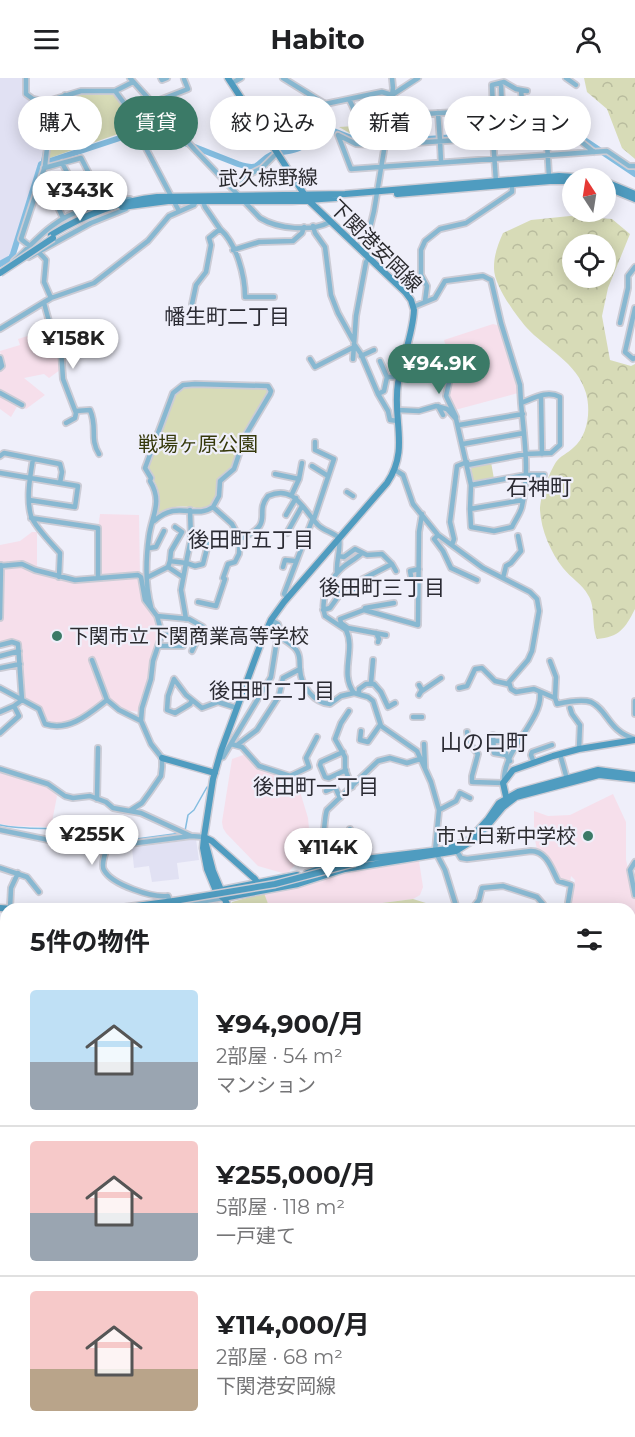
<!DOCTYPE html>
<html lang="ja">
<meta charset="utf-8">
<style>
:root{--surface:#fff;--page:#f6f6f6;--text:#202124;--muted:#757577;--line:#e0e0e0;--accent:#3b7a67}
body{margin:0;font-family:Montserrat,"Noto Sans JP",sans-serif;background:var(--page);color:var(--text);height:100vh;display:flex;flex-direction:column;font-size:22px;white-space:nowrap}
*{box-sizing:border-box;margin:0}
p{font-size:20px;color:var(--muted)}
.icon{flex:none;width:33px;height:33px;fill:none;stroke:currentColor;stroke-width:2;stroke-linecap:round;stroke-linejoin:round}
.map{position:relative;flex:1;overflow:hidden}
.drawer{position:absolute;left:0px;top:825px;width:636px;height:534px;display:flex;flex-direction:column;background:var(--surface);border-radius:18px 18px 0 0;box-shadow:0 3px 15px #0003}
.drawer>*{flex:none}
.guide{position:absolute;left:18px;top:18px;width:600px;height:54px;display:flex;gap:12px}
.needle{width:39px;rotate:348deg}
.buttons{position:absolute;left:562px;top:90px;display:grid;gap:12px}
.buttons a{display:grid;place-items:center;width:54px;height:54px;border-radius:50%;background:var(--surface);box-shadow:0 3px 15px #0003;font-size:30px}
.price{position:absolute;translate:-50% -51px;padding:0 14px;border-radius:21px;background:#fff;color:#222;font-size:20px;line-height:39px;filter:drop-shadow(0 2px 3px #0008)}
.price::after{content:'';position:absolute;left:50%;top:36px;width:18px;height:14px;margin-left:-9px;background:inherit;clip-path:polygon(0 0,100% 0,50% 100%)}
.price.on{background:var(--accent);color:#fff}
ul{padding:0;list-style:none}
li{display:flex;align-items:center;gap:18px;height:150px;padding:0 30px}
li+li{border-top:2px solid var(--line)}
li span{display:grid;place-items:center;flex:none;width:168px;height:120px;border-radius:6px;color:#555}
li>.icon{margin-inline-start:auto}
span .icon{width:72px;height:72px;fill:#fffc;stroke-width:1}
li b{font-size:26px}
h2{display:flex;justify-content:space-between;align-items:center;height:72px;padding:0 30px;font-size:26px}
.chip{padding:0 21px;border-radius:27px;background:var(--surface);box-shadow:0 3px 15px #0003;font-size:21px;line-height:54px}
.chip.on{background:var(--accent);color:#fff}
header{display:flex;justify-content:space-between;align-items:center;height:78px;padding:0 30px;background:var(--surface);font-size:27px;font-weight:700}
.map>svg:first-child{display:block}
.built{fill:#e1e1f3}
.education{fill:#f6dfeb}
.forest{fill:url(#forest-crowns);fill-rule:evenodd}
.park{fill:#d7dbb7}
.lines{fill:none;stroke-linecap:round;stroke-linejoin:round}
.stream{stroke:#84bde0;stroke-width:1.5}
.river{stroke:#84bde0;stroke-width:6}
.street-casing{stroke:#ccccd5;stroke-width:8}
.secondary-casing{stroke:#ccccd5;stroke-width:9}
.street{stroke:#88b8d1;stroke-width:4.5}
.secondary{stroke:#4f9cc0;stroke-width:6}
.secondary-bridge-casing{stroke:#ccccd5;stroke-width:9;stroke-linecap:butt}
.secondary-bridge{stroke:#4f9cc0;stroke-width:6}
.poi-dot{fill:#3b7a67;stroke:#efeffa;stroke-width:2}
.labels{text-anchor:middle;stroke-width:4.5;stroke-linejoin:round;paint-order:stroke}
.street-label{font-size:20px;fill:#2b2b2f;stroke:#efeffa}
.park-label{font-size:20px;fill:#35380a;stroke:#efeffa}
.poi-label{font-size:20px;fill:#2b2b2f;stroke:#efeffa;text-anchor:start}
.neighbourhood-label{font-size:21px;fill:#2b2b33;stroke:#efeffa}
.quarter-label{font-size:22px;fill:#2b2b33;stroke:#efeffa}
</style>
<header><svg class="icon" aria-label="menu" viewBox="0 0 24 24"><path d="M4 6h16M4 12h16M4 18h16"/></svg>Habito<svg class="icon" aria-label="person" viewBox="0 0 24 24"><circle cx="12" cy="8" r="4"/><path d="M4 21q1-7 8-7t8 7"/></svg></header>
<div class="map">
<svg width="635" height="1359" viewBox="0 0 635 1359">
<defs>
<pattern id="forest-crowns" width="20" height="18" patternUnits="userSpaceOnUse" patternTransform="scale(1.5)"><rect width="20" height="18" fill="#d7dbb7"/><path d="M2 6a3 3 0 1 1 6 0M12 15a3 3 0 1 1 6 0" fill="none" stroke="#b9bc9e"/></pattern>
</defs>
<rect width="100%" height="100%" fill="#efeffa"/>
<path class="built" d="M0,0H25L26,17L41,23L60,20L11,176L0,184Z
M196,761L199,782L177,785L179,801L152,804L149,788L134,790L132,770Z"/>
<path class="education" d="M493,246L500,248L519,307L518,315L455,332L448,318L450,305L454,303L455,297L444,262Z
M50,251L59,272L60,292L49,300L44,296L24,300L45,317L26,331L18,327L11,339L0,331V291L3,289L0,273L20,267L18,261Z
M100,436L139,437L140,500L143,523L159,548V560L150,582L148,602L140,622L139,634L125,632L110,621L92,634L66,647L51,646L46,641L40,629L25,623L18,566L0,567V467L20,463L32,454H37V496L74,503L100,501L98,450Z
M246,676L259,689L295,697L308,740L311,772L290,792L289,795L286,796L258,788L226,755L223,750L222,744L232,681Z
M0,694L51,711L57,718L51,749L12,748L0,746Z
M613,716L626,744V782L635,821V858L630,859V831H569L575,802L571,798L570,804H561L543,776L537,771L534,758V733L548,738L570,737Z
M419,783L423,809L420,817L413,821L335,831H270L264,816L300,808L338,795Z
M6,855V920H0V857Z
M635,1267V1332H630V1268Z
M0,1288L6,1289V1347L0,1349Z
M476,1353H536L546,1357L571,1356L570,1359H473L477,1355Z"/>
<path class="forest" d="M584,0H635V81L622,70L607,31L587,14Z
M570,138L612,141L630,156L608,210L602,238L610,282L631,288L635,286V531C625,551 619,559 597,561C591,547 596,529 588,517C582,506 571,500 563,490C551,475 541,452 540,432C540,419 549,395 556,384C560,378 568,375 573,370C588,358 591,333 586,315C577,284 546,271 526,249C515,236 493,206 494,189C494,177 498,166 503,155L531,142ZM573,166H606V200H573Z"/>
<path class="park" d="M82,14L113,15C124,25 131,35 135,50L47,81L48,71L66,19Z
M370,41L372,62L360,61L339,49C350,48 362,49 370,41Z
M197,307L266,309L270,314L242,361L233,388L219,402C213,449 199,422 171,430C166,431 162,434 157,437C157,428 160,421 158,412C155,401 146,395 149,384L173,317L183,309Z
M491,384L494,401L472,403L471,388Z
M264,815L270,831H232L230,828L232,824Z
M413,821L429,826L434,831H336Z"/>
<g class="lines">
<path class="stream" d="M50,53L59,29
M41,86L44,72
M0,747C36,755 73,744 107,761
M185,753L188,737L194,732L207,709
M129,762L181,755
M115,764L125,763"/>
<path class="river" d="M0,186L11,180L13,176L41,86L141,53H154L238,86C262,94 256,84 271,77C280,73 291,74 299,70C310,65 315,53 326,50L359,63L382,64L565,52L580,59L635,96"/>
<defs>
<path id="street" d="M26,0V16L33,21L45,24L81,13H115L133,4
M130,0L195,72L260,140C278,151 311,154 330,144
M161,0L162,2L167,0
M283,0L325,26
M566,0L576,7
M232,5L241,0
M501,5L502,31
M115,13L133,37L140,59L179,133
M521,13L523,30
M349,21L359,42
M152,25L188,11L184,1
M491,32L496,104
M493,32L492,7L504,4L516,11L527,13
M438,35L440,63
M388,38L543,29L545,31L549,99
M440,63L441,84
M270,66L316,31L325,26L382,14L392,17L418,0
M384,67L563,55L574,58L594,74
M384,70L379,67L356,66L338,57L351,91L607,73L629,88H635
M44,90L81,80L94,105L78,114L62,85
M232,109L250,96L262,90L274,78
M37,113L53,118L63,140
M313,148L315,155L325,169L331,217L338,235L353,262
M220,151C237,166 245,198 245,219H274
M233,172L259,164L293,163L302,155L304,149
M364,175L374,133L385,66L393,10L392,0
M29,179L91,145L126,131
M14,183C27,172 38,158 52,148C74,131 103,125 130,121
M51,220L44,204L46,182C39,173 30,169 21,161L45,88L47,70L65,17
M425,223L427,208L421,197V172L425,163L440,151L466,145L512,114V107
M44,225L50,247L61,271L63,301L76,335L75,340L66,345
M192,226L196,207L206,194L211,167L209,160L220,151L205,129L202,121
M413,229L435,220L445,203L483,198L491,202L501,245L520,307L521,325
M635,230L625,274L633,281L635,280
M620,245L628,210V198L635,189
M0,251L51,220L94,205L148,163L169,138L194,127L197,121
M354,266L361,276L378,316L384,313L387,299H396
M61,271L83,270L114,263
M361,278L374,272
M0,280L2,288L0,290
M310,281L315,289L354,269
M353,281L356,238L366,184L369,180
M380,283L387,299
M453,300H450L446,318L456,339
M0,315L22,327
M378,316L388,333L390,342L398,343
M541,318L542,376
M438,328L443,337
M397,332L419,333L436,328L447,331L456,341L471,407L470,431L471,449L494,453L512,449C515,442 521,435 522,428C530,395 524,358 521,325C534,320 547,312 560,319V367L551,375L525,376L467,387
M76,333L90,332C98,350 89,360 99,376
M459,347L523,336
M463,366L524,355
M0,378L4,375L60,386L62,394L60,405
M33,381C30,399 26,420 31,438C35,449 52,466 60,475L59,499
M312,388L328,398
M395,392L403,397L413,426L438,457L483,490L530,514L537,521L539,533L532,573L528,582L509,604L511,611L516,614L534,611L555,620L557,626C566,624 582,621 591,624C608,632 608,653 635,661
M0,395L78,408L75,429L29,422
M275,396L299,401
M471,407L526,397H544
M347,414L353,418
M292,416L299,401L302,385
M213,429L232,446L240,461C277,445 253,436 268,418C294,406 303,431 318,447C324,453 333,454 339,460C341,473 336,482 337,494
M470,431L523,422
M286,437L296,420
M31,440L98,450V500
M314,441L334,381L315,372V364
M287,455L302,428
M438,457L434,461L443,473L451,490L477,502
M452,467L454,461L450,444L457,388L467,384
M149,470L156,469L164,453
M339,478L344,479L355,471L367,477L382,476L392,486L396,493
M170,483L171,473L182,454L175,449
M0,488L22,486L35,492L75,502L138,497L141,499L145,522L157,538L162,556L153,583L151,601L142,630L141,643L151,666L162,680V689L161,698L150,714L142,725L131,732
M168,489L183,499
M283,489L285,482L295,483
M411,498L410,493L419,491
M148,499L168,489L170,483L186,485L191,461L190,432
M503,500L506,488L511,485L521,473L518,458
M357,504L392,486
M287,519L284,516L313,440
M198,524L216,528
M216,528L225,501L223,500L228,486L235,484L239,476L240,461
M151,529C145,507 146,480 149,458C152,437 163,424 150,403L151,400L145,390L173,315L183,307L195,306L268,308L271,313L270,316L245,358L234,391L220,403L219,418L213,429C195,442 178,421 154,443
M365,530L394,525
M323,532L330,530L345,509L351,507L354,512
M157,538L189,541L203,549L192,573
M0,540L1,487
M186,541L181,512L186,485L195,488L203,486L208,466H190
M348,550L386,557
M346,552L325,538C320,523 328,504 339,493C345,486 355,482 362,475
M376,555L379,561L378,564
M278,558C284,562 293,566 297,573C301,579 299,586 300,592C301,608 314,625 330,626L341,618L354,615L368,619L373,623L381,648L417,673L431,704L439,732L435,773L445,792L457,831
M0,567L12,564L18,566L22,622
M160,568H183L186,557H162
M0,578L19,573
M92,582L107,622L119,632L141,643
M550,583L556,599L555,620
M0,590L20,586
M174,601L186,617L202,630L218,624L237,630
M174,601L168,618L167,632L175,635L190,626L192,622
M371,605L373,582
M419,607L422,612L419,617
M0,610L39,631L45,646C69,654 89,636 107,622
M459,610L467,608L475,591L482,590L495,603L508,606
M422,613L441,600
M354,615C339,595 356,572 346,552L348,550L341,545L340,541L364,532L418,547L419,454L422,436
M359,616V611L366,606H374L381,614L388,629L395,625
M635,623V636
M570,630L572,636L580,647L579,671
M349,633L341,645L335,661L345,679V691L352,709
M0,634L14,628
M413,639H422
M361,653L360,662L368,664L380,647
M467,654L469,665L478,676L472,698V704L503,705
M0,655L19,638L14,628L22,622
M493,657L494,675L506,677
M494,663H506V677L510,683
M231,666L242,669L259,688L290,698L309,689L306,680L317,659
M424,666L425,690
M237,667L257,652L279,618L283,600L300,591
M343,674L321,684L320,687L325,699L329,700L346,692
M560,676L567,701
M219,680L223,679L271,599L279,549L278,546L271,542
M534,685L531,677L532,674L552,667
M0,691L48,706L65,718L73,720L90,718L106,724L113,730L141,735L191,758
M504,702C504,670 543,642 540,615
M336,711L340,720
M326,713L333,710
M97,721L98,670
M439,732L456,723L460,715L470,720
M350,751L353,761
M0,752L49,762L63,761L109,769
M323,772L344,768V763L363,758
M458,775L461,780L467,781L531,773C547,773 552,792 558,803L571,807L567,831
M635,784L630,792L635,817
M0,790L27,799L39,814
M323,790C322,782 324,739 327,732L378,683L390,680L407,685L420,681
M169,821L168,818C153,820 112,807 104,792C100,786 108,767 110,760L115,762L126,760L129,766L191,758L204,759
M10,830L11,810L18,795
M137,831L181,827L223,820
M472,831L479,822L482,810L503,808L537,819L543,826
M630,861L635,860
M630,937L635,934
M0,953L6,960
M630,987L634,1000L630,1008
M0,1003L6,1006
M0,1025L6,1029
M0,1064L6,1065
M630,1078L635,1081
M0,1095L6,1105
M0,1113L6,1108
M0,1125L6,1133
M630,1151L635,1149
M0,1159L6,1156
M0,1178L6,1172
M630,1195L635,1198
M630,1225L635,1223
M0,1262L6,1264
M630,1334L635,1333
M141,1353L142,1359
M183,1353L184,1359
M221,1353L230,1359
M247,1353L258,1359
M629,1353L633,1359
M341,1359L349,1353"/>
<path id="secondary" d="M606,104L635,116
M606,109L635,121
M397,116L550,103H573
M122,129L168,123H292L336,120
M51,157C84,137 118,123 157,119L345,116L559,98L591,100
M162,680L215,695
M507,723L503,705L513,692L553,678L579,671L635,662
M204,759L213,793L229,831
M204,759L212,763L255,801L258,806
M307,795L340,784L448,771L470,761L488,741L499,725L518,714L598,692L635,697
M222,812L297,797
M223,820L216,813L207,791L203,770L204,759L213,701L221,673L261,565L271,542L284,524L387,405C410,371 392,342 398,305C402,281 413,256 414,232L411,222L405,214L308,122L228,0
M223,820L298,806L345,791L456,773L477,760L503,729L516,719L599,697L635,701
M0,830L14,831
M113,831L174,823
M0,851L6,849
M630,945L635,950
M0,970L6,977
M630,1098L635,1093
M459,1353L464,1359
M153,1359L155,1353
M370,1359L373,1353"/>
</defs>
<use href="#street" class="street-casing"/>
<use href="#secondary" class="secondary-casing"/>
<use href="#street" class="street"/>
<use href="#secondary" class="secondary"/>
<defs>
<path id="secondary-bridge" d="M0,195L53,160
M174,823L275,806L355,785"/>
</defs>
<use href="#secondary-bridge" class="secondary-bridge-casing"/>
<use href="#secondary-bridge" class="secondary-bridge"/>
</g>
<g class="poi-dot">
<circle cx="57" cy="558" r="6"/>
<circle cx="588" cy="758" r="6"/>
</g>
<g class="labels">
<g class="street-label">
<text transform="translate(268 100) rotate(-1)" y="7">武久椋野線</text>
<text transform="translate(376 168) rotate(45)" y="7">下関港安岡線</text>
</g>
<g class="park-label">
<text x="198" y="373">戦場ヶ原公園</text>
</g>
<g class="poi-label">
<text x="69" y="565">下関市立下関商業高等学校</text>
<text x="576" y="765" text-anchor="end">市立日新中学校</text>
</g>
<g class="neighbourhood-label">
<text x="227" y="246">幡生町二丁目</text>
<text x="251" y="469">後田町五丁目</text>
<text x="382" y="517">後田町三丁目</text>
<text x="272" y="620">後田町二丁目</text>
<text x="316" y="716">後田町一丁目</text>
</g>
<g class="quarter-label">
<text x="539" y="417">石神町</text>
<text x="484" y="672">山の口町</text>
</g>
</g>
</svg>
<div class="buttons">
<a><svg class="needle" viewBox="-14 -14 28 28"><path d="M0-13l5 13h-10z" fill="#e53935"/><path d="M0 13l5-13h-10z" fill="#757577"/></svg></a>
<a><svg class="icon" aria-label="locate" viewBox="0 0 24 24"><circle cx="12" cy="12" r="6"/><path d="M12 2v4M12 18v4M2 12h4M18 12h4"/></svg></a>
</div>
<b class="price" style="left:80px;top:144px">¥343K</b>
<b class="price" style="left:73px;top:292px">¥158K</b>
<b class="price on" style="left:439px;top:317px">¥94.9K</b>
<b class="price" style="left:92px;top:788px">¥255K</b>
<b class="price" style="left:328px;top:801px">¥114K</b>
<div class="guide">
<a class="chip">購入</a>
<a class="chip on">賃貸</a>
<a class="chip">絞り込み</a>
<a class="chip">新着</a>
<a class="chip">マンション</a>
</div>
<section class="drawer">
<h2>5件の物件<svg class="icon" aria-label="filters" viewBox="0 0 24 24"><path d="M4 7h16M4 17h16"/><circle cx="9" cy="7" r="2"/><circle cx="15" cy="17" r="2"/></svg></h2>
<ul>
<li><span style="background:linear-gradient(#bfe0f5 60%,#9aa5b1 0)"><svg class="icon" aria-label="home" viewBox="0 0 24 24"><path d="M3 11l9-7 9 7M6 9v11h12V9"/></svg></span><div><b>¥94,900/月</b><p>2部屋 · 54 m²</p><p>マンション</p></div></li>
<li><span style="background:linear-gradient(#f6c9c9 60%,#9aa5b1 0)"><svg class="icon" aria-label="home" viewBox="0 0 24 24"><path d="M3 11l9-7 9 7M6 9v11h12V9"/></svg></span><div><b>¥255,000/月</b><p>5部屋 · 118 m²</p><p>一戸建て</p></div></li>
<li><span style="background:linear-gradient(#f6c9c9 65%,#b9a48a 0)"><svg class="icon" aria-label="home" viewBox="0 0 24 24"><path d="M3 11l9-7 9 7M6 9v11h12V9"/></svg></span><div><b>¥114,000/月</b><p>2部屋 · 68 m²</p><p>下関港安岡線</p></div></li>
</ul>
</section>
</div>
